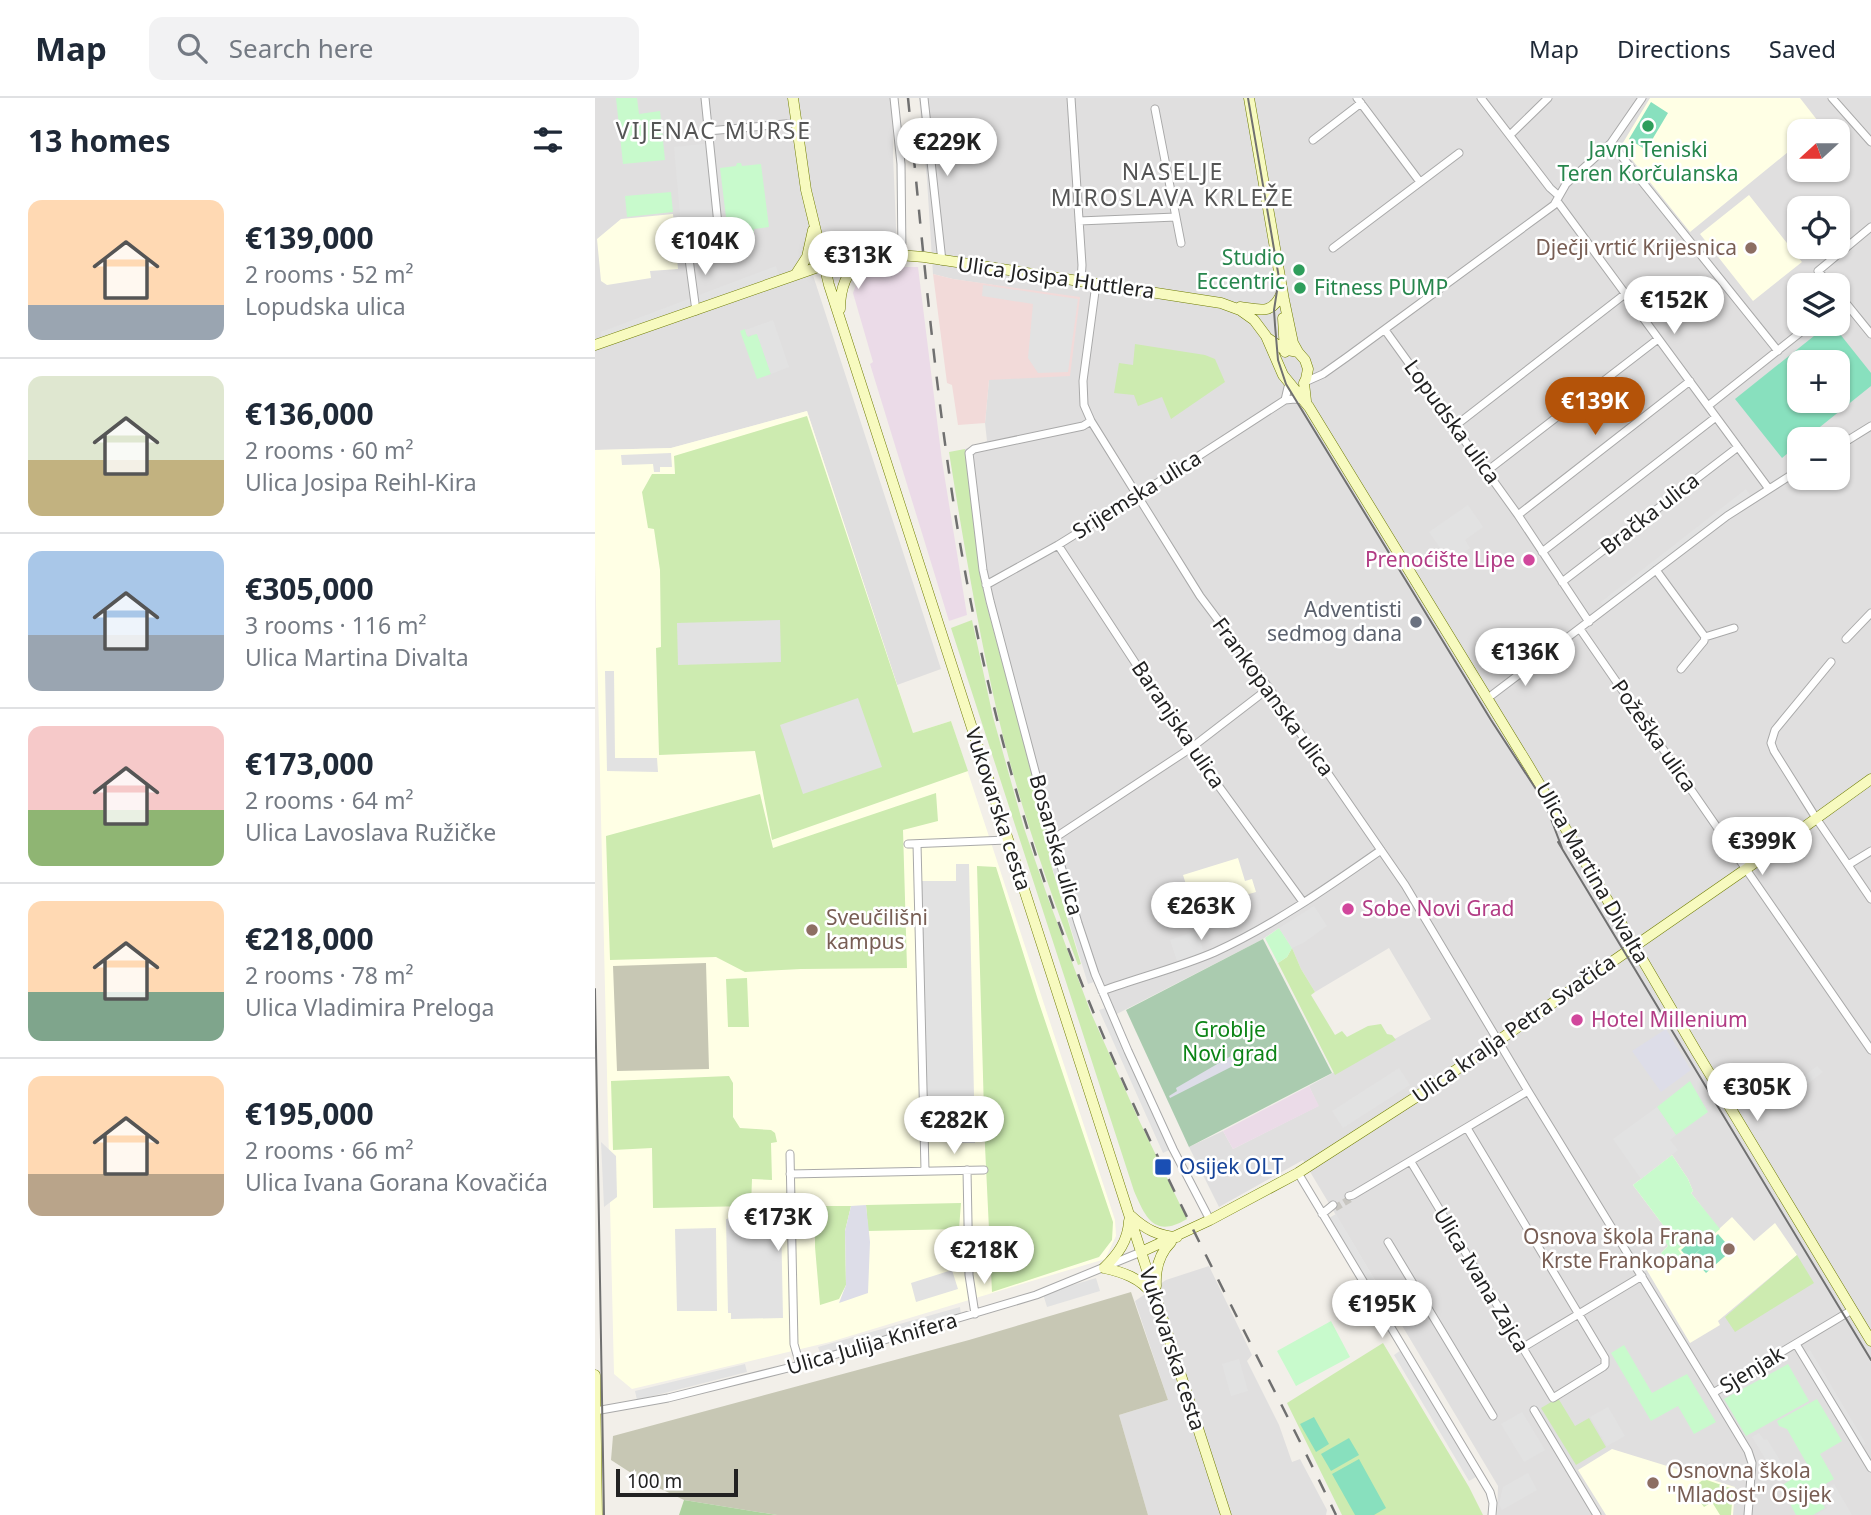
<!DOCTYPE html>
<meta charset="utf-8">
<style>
:root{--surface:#fff;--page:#f2f2f3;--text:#1f2937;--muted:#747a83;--line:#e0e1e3;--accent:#b45309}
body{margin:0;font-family:"Noto Sans",sans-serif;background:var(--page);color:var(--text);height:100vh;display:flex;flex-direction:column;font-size:26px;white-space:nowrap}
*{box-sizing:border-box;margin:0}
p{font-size:23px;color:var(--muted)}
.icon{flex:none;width:38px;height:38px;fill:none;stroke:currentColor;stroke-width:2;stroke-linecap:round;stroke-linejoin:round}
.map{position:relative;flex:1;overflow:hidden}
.details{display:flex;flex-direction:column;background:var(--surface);width:595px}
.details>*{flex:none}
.needle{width:46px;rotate:249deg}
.controls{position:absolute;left:1192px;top:21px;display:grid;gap:14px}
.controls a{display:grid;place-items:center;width:63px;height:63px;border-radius:14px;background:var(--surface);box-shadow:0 2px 5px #0004;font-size:35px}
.scale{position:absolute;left:21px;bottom:18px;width:122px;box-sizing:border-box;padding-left:7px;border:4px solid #222;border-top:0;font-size:19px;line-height:24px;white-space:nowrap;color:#222;-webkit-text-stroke:5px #fff;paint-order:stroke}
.price{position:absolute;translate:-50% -60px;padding:0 16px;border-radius:24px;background:#fff;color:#222;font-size:23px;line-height:46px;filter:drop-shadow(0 2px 4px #0008)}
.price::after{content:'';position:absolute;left:50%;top:42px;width:21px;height:16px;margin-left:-10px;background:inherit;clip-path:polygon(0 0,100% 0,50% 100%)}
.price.on{background:var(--accent);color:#fff}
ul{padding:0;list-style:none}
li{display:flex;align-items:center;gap:21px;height:175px;padding:0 28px}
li+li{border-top:2px solid var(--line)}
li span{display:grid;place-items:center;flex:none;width:196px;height:140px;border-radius:14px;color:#555}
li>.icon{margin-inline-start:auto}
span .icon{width:84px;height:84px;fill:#fffc;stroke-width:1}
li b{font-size:30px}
h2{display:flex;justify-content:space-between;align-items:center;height:84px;padding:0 28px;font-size:30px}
header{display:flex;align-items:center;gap:42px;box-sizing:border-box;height:98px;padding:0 35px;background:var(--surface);border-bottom:2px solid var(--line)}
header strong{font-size:33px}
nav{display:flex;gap:38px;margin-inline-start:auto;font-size:24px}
.search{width:490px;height:63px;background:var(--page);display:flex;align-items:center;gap:18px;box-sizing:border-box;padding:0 24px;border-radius:14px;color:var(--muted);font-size:26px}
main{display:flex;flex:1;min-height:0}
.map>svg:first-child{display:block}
.residential{fill:#e0dfdf;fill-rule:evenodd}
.commercial{fill:#f2dad9}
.industrial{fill:#ebdbe8}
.education{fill:#ffffe5}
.construction{fill:#c7c7b4}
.grass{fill:#cdebb0}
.forest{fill:#add19e}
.cemetery{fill:#aacbaf}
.park{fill:#c8facc}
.pitch{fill:#88e0be;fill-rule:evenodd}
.parking{fill:#e2e2e2}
.plaza{fill:#dddde8}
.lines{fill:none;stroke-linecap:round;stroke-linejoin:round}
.street-tunnel{stroke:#c8c6c1;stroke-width:7;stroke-dasharray:7 3.5;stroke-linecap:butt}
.street-casing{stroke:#a9a9a9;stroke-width:9}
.secondary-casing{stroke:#707d05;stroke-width:11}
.street{stroke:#fff;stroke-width:7}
.secondary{stroke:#f7fabf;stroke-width:10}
.tram{stroke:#707070;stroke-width:2}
.rail{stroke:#707070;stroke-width:2.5;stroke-dasharray:14 14;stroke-linecap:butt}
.leisure-dot{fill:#2e9e5b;stroke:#fff;stroke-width:2.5}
.education-dot{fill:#8d6e63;stroke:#fff;stroke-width:2.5}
.hotel-dot{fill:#d1479c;stroke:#fff;stroke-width:2.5}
.worship-dot{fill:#6b7280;stroke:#fff;stroke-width:2.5}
.transit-dot{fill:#1a4fb4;stroke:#fff;stroke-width:2.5}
.labels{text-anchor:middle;stroke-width:5;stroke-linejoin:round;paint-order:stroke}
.leisure-label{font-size:21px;fill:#27864d;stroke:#fff}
.education-label{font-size:21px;fill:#785e54;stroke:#fff;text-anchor:end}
.street-label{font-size:21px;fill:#222;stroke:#fff}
.hotel-label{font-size:21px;fill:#b23c85;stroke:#fff;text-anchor:start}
.worship-label{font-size:21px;fill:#5b616d;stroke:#fff;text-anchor:end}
.park-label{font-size:21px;fill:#0c8416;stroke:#fff}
.transit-label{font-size:21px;fill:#164399;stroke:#fff;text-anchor:start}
.neighbourhood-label{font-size:23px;letter-spacing:2px;fill:#555;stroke:#fff}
</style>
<header>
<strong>Map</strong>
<div class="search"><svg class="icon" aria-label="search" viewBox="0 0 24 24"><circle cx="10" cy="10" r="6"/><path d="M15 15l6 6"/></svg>Search here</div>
<nav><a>Map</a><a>Directions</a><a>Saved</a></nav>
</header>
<main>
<section class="details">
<h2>13 homes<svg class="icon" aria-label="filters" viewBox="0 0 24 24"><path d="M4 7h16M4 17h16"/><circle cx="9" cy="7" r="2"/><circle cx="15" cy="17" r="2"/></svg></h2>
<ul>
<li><span style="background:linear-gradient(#ffd9b3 75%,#9aa5b1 0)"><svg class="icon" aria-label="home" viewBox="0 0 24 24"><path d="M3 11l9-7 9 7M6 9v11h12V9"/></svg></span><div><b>€139,000</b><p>2 rooms · 52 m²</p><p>Lopudska ulica</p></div></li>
<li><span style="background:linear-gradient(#dfe7d0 60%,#c2b280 0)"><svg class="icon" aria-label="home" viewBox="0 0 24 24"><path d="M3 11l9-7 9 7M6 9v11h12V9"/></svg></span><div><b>€136,000</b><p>2 rooms · 60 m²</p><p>Ulica Josipa Reihl-Kira</p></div></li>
<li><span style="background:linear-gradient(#a9c7e8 60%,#9aa5b1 0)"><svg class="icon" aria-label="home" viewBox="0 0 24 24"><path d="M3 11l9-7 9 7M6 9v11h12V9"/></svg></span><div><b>€305,000</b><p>3 rooms · 116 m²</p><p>Ulica Martina Divalta</p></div></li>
<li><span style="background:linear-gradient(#f6c9c9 60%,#8fb573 0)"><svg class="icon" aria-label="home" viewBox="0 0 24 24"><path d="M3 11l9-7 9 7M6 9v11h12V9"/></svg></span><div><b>€173,000</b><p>2 rooms · 64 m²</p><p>Ulica Lavoslava Ružičke</p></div></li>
<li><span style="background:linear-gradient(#ffd9b3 65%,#7fa58c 0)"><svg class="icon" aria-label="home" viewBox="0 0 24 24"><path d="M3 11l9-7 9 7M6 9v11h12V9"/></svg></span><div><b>€218,000</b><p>2 rooms · 78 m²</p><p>Ulica Vladimira Preloga</p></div></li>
<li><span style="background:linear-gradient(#ffd9b3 70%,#b9a48a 0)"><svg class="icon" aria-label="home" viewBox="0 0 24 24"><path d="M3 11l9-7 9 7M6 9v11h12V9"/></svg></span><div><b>€195,000</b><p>2 rooms · 66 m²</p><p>Ulica Ivana Gorana Kovačića</p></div></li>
</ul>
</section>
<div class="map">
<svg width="1276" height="1417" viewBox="0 0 1276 1417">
<rect width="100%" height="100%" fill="#f2efe9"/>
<path class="residential" d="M0,0H299L298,57L302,152L248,156L215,168L346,571L302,587L212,313L76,350L0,352Z
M324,0H1276V1417H902L903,1388L708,1062L624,1109L594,1049L628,1033L638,1051L723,1008L714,988L836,921L794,850L720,894L706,871L697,850L684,830L668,841L514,920L499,884L460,758L391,505L384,467L370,351L392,343L390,325L394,282L485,200L358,181L338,176L332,82ZM1204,33H1242V72H1204ZM1204,110H1242V149H1204ZM1204,187H1242V226H1204ZM1204,264H1242V303H1204ZM1204,341H1242V380H1204Z
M614,1168L657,1257L652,1263L684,1327L697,1364L705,1361L732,1412L731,1417H553L524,1317L573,1302L540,1203L571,1182Z"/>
<path class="commercial" d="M338,176L358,181L485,199L475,278L394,282L390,325L363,327L357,287L352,285Z"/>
<path class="industrial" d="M304,169H323L347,363L372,517L354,523L275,266L278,264L258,195L265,177Z
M714,988L724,1008L638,1051L628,1033Z"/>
<path class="education" d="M1055,0H1205L1226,27L1218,33H1204V45L1095,134L1026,48Z
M1154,97L1207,164L1158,203L1105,136Z
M78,116L83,171L55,173L56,180L12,187L6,183L2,141L26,121Z
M212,313L318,635L356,623L520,1122L521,1138L510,1161L235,1244L37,1291L19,1276L0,463V352L76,350Z
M643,760L650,783L657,781L661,794L640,800L642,805L621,812L623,817L603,824L588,777Z
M1077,1057L1093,1081L1098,1093L1096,1095L1124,1131L1137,1119L1159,1143L1180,1125L1202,1157L1123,1223L1125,1227L1095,1245L1050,1169L1068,1158L1066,1155L1073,1148L1065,1136L1071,1131L1038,1087Z
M1017,1351L1140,1389L1138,1417H1011L983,1372Z"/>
<path class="construction" d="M111,865L114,971L22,973L18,868Z
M536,1194L573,1302L524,1317L553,1417H182L89,1402L47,1382L16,1362L18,1338L374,1242Z"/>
<path class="grass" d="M540,246L610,257L620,261L630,284L576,321L567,299L543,308L539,297L519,295L524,265L538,267Z
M212,318L318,635L356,623L373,673L177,742L160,653L64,657L61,550L66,549L65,472L59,431L53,430L47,394L57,376H80L79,358Z
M370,351L384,467L391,505L460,758L454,760L486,866L483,867C452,786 423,702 403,618C383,531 368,442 354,354Z
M377,522L398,619L429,730L453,800L496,915L542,1018L592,1121C560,1140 551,1121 539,1093L356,530Z
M341,695L343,723L308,732L312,870L206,871L150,874L121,859L15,862L11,738L165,696L178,750Z
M382,768L401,769L443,902L518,1124L517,1142L504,1159L397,1194L390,1048Z
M697,850L706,871L720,894L716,897L740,937L747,933L752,939L773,928L786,926L792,936L797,937L801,942L740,977L683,865L692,859Z
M152,880L154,929H133L131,881Z
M134,978L138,985V1019L145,1030L176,1032L180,1035L182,1044L176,1045L177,1082L157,1081L156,1108L58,1110L57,1050L18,1052L16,983Z
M366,1105L364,1131L273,1133L271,1107Z
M220,1108H256L250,1133L251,1187L244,1201L225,1207L220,1149Z
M1202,1157L1219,1185L1140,1234L1130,1219Z
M788,1245L874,1389L888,1417H747L692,1305Z
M963,1300L980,1328L994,1320L1011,1349L981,1367L946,1310Z
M1109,1381L1138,1391L1136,1417H1125L1117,1404L1109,1409L1096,1391Z"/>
<path class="forest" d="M89,1402L182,1417H84Z"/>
<path class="cemetery" d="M668,841L737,975L594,1049L531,912Z"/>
<path class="park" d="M21,0H42L44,16L65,13L70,62L28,66Z
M142,65H146L147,68L166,66L174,129L159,131V135L155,136L156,146L150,147L149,142L134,144L125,70L141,68Z
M76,94L78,114L32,119L30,98Z
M150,231L153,239L162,235L176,276L162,281L145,233Z
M684,830L697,850L692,859L683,865L670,840Z
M1095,983L1113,1014L1081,1037L1062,1009Z
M1077,1057L1093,1081L1098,1093L1096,1095L1125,1131L1110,1144L1102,1135L1083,1151L1087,1157L1073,1166L1066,1155L1073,1148L1065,1136L1071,1131L1038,1087Z
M736,1223L755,1259L701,1288L682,1253Z
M1029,1247L1057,1295L1092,1276L1121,1324L1099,1336L1083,1308L1056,1323L1016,1255Z
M1193,1266L1214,1303L1151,1338L1129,1301Z
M1222,1301L1247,1343L1225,1356L1239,1381L1220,1392L1230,1410L1218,1417H1201L1186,1388L1197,1381L1195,1377L1212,1366L1192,1331L1184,1328L1182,1323Z"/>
<path class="pitch" d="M1056,4L1073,15L1051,52L1034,41Z
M1234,226H1237L1276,275V288L1210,341H1204V346L1187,360L1140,301ZM1204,264H1242V303H1204Z
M1123,1136L1137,1152L1111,1175L1097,1159L1109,1148L1094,1161L1086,1152L1103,1137L1111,1147Z
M719,1319L734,1346L721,1354L705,1326Z
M754,1340L764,1357L736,1373L726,1356Z
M764,1361L791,1410L779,1417H760L737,1376Z"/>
<path class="parking" d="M118,45L130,144L88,150L79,49Z
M181,168L184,178L7,242L6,234Z
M388,187L483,201L473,274L443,275L433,260L438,206L387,198Z
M178,222L194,269L176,276L162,236L152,238L150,232Z
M76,355L77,369H65V374H59L58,366L27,367L26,357Z
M1151,391L1155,397L1009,509L1006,504Z
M873,407L888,429L870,442L875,450L855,464L834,434Z
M185,522L186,564L83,567L82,525Z
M10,573H19L20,660H62L63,674L12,673Z
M263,600L287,669L208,696L185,627Z
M460,758L499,884L493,886L454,759Z
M361,766H374L380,1045H367L366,1039L331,1040L326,783H361Z
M719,808L732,828L708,845L697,850L684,830Z
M601,833L609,854L582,863L575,842Z
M510,910L574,1052L568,1055L504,912Z
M1222,968L1228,974L1185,1007L1182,1003L1178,1005L1175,1002L1157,1016L1148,1004L1165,991L1171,997L1183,988L1189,994Z
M804,970L815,987L748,1030L737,1013Z
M1062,1009L1081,1037L1075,1042L1083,1052L1046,1081L1018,1041Z
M6,1044L21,1058L22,1099L9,1109Z
M136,1116H173V1120H186L188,1220L136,1221V1215H133L131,1121L136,1120Z
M741,1116L787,1194L781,1198L734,1120Z
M121,1130L122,1213H82L80,1131Z
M357,1172L363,1191L321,1204L316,1185Z
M501,1180L505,1193L452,1209L448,1196Z
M365,1209L366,1217L226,1257L223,1249Z
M806,1252L881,1379L874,1383L799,1257Z
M1215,1252L1271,1346L1266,1349L1210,1255Z
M644,1261L653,1293L636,1298L627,1266Z
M150,1266L152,1274L42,1302L40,1293Z
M1013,1309L1030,1338L1012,1348L995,1319Z
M927,1314L950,1352L929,1364L906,1326Z
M1164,1335L1169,1342L1172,1341L1195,1379L1185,1385L1157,1339Z
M933,1375L942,1392L907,1412L904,1406L908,1389Z
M1239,1386L1257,1417H1221L1232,1410L1224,1395Z"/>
<path class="plaza" d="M1071,931L1096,972L1066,994L1037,953Z
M636,958L640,967L575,1000L574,998L582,993L581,990Z
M271,1107L275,1144L273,1195L244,1205L251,1187L250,1133L256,1108Z"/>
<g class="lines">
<path class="street-tunnel" d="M740,1110L755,1101"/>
<defs>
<path id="street" d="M299,0L306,66L307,157
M329,0L347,163
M476,0L487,167L486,184
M762,0L825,84
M886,0L955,90L964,98
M1237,0L1276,44
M560,11L586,145
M113,33L201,25
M915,37L953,0
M718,42L766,5
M1016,45L1183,253
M962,103L1174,391
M484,123L581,119
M738,150L864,55
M1230,181L1223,173L1276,129
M501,186L488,283L489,307L496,323L605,498L674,590L810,787L933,993L1118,1295L1153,1353L1157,1365L1153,1417
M1246,199L1276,236
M101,213L92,146L95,142L120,139L124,136L110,0
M790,232L923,417L994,524
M710,284L728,276L752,259L959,107L971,86L1016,45L1047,0
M694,285L690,302L700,301L708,302
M1113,308L1216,226
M496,323L488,328L379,351L374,355L388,472L395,503L458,741L483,825L500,876L533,953L578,1051L615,1122
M860,328L1030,196
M1242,349L1276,328
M892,373L1063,241
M923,417L1095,283
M463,447L596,650L708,804
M947,454L1121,319
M1061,472L1110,539L1109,543L1086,571
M967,484L1143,349
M391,487L463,447L542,398L690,302
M985,531L1276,952
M1110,539L1139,530
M1251,541L1276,515
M1236,564L1180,632L1176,645L1179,653L1221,720L1276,801
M893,600L1132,418L1204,372
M458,741L596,650L674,590
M313,746L412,742
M322,746L330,1072
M1253,767L1276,753
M507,893C545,879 583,870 620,854C679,827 733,789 786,752
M195,1056L199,1246L205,1267
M816,1064L958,1300L1008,1269L1010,1267V1260L872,1030
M372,1072L374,1177L380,1216
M703,1075L895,1394L898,1405L897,1417
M195,1076L389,1072
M754,1098L758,1097L933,993
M727,1116L738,1107
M793,1144L898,1318
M1201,1246L1276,1370
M927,1250L1047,1178
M1118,1295L1257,1212
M939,1312L1002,1417
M0,1313L73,1300L205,1267L441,1197L546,1154"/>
<path id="secondary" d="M198,0L211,92L234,187L631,1417
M654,0L689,202L698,245L703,254
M201,176L212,159L218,132
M645,209C666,212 678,217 687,194
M245,211C245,192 251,171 269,161
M688,220L690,254
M674,241L688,251L703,254L710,262L713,271L711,281L709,285L711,303
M0,247L229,167C261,157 295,156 329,159L626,205L645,212L659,222L671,238L688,277L714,309L935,670L1101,953L1276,1243
M536,1118C550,1131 563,1138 582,1139
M546,1154L615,1122L703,1075L832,992L1151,771L1276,681
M509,1170C527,1174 546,1180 557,1196
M509,1170C523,1156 533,1143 534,1123
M561,1188C560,1170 564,1156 576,1144
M0,1277L2,1417"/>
</defs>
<use href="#street" class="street-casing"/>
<use href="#secondary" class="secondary-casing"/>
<use href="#street" class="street"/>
<use href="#secondary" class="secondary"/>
<path class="tram" d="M653,0L684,180L679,212L680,227L683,262L691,286L896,622L950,705L967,750
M963,744L1276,1262
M0,891L9,1417"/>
<path class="rail" d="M313,0C326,130 337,259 356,388C376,526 409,666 454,797C528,1013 642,1212 741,1417"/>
</g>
<g class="leisure-dot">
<circle cx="1053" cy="28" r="7"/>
<circle cx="704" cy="172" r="7"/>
<circle cx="705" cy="190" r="7"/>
</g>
<g class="education-dot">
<circle cx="1156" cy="150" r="7"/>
<circle cx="217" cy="832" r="7"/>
<circle cx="1134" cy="1151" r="7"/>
<circle cx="1058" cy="1385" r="7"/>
</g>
<g class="hotel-dot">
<circle cx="934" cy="462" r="7"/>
<circle cx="753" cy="811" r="7"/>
<circle cx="982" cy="922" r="7"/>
</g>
<circle class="worship-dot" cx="821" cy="524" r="7"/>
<rect class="transit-dot" x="559" y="1060" width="18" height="18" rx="3.5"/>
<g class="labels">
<g class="leisure-label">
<text x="1053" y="59">Javni Teniski<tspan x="1053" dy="24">Teren Korčulanska</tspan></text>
<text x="690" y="167" text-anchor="end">Studio<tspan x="690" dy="24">Eccentric</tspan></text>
<text x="719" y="197" text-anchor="start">Fitness PUMP</text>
</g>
<g class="education-label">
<text x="1142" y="157">Dječji vrtić Krijesnica</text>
<text x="231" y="827" text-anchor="start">Sveučilišni<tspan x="231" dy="24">kampus</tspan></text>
<text x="1120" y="1146">Osnova škola Frana<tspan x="1120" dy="24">Krste Frankopana</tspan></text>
<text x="1072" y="1380" text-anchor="start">Osnovna škola<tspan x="1072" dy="24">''Mladost'' Osijek</tspan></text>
</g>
<g class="street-label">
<text transform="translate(461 180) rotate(8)" y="7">Ulica Josipa Huttlera</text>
<text transform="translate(857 324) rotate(54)" y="7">Lopudska ulica</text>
<text transform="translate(542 397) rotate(-32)" y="7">Srijemska ulica</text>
<text transform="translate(1055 416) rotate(-38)" y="7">Bračka ulica</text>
<text transform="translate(678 599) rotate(54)" y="7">Frankopanska ulica</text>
<text transform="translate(583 627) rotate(56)" y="7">Baranjska ulica</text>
<text transform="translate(1059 638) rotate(55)" y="7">Požeška ulica</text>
<text transform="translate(403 711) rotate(72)" y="7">Vukovarska cesta</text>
<text transform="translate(461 747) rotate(74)" y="7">Bosanska ulica</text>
<text transform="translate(997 775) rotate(60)" y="7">Ulica Martina Divalta</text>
<text transform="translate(919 931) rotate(-35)" y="7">Ulica kralja Petra Svačića</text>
<text transform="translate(886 1182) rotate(59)" y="7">Ulica Ivana Zajca</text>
<text transform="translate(277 1246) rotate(-16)" y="7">Ulica Julija Knifera</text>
<text transform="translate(577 1251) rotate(72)" y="7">Vukovarska cesta</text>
<text transform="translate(1157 1272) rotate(-31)" y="7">Sjenjak</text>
</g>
<g class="hotel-label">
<text x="920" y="469" text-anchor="end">Prenoćište Lipe</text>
<text x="767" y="818">Sobe Novi Grad</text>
<text x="996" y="929">Hotel Millenium</text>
</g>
<g class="worship-label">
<text x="807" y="519">Adventisti<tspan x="807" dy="24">sedmog dana</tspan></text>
</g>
<g class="park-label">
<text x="635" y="939">Groblje<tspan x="635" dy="24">Novi grad</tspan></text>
</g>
<g class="transit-label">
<text x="584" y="1076">Osijek OLT</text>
</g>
<g class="neighbourhood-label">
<text x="119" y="41">VIJENAC MURSE</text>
<text x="578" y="82">NASELJE<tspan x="578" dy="26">MIROSLAVA KRLEŽE</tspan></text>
</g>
</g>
</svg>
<div class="controls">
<a><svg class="needle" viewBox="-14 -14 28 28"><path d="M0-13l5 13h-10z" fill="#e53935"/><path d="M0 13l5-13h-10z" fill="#747a83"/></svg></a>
<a><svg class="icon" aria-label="locate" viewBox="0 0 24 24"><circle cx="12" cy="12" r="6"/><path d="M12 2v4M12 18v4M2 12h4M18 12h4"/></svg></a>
<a><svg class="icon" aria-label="layers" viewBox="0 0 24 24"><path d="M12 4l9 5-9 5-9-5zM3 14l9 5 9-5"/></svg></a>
<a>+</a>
<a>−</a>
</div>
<div class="scale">100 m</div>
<b class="price" style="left:352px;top:80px">€229K</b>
<b class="price" style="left:110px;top:179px">€104K</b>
<b class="price" style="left:263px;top:193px">€313K</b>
<b class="price" style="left:1079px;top:238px">€152K</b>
<b class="price on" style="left:1000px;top:339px">€139K</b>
<b class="price" style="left:930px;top:590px">€136K</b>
<b class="price" style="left:1167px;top:779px">€399K</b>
<b class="price" style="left:606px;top:844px">€263K</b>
<b class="price" style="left:1162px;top:1025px">€305K</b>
<b class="price" style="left:359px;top:1058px">€282K</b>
<b class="price" style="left:183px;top:1155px">€173K</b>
<b class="price" style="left:389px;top:1188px">€218K</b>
<b class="price" style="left:787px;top:1242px">€195K</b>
</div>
</main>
